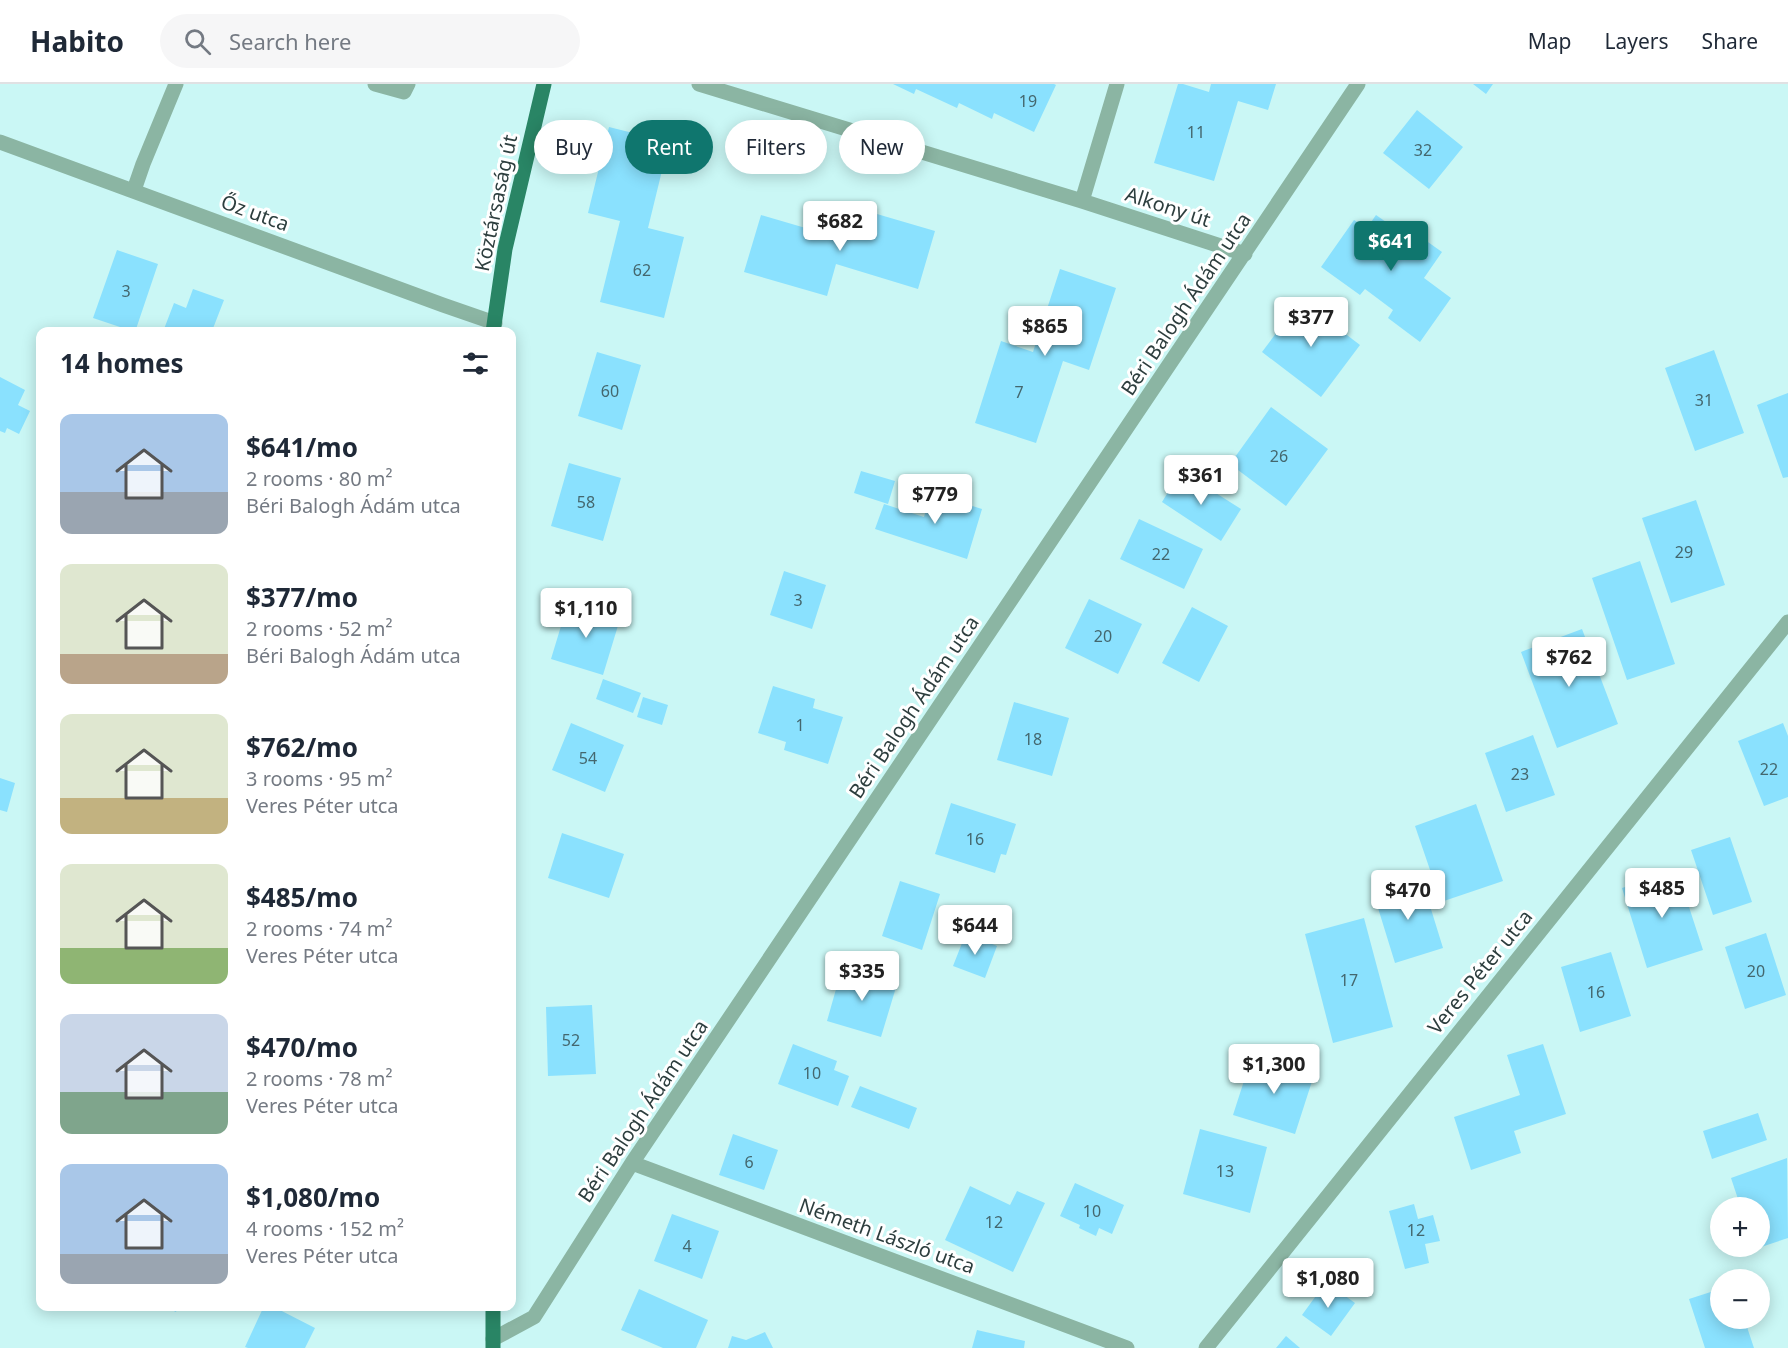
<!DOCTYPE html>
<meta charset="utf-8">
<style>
:root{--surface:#fff;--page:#f6f6f7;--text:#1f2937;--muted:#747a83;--line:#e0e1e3;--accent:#0f766e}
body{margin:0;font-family:"Noto Sans",sans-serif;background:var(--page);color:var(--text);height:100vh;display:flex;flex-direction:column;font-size:22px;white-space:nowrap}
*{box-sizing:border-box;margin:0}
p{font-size:20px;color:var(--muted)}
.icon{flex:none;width:33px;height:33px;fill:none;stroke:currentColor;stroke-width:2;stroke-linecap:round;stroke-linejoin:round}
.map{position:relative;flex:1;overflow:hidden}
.details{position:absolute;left:36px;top:243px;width:480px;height:984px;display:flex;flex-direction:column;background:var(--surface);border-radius:12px;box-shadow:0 3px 15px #0003}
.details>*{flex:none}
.guide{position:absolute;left:534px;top:36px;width:570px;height:54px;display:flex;gap:12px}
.fabs{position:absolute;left:1710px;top:1113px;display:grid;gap:12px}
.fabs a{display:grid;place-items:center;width:60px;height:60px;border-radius:50%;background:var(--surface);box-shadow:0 3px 15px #0003;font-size:30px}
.price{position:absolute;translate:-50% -51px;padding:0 14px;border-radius:6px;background:#fff;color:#222;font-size:20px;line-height:39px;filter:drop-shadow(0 2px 3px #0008)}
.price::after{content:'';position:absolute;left:50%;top:36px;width:18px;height:14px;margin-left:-9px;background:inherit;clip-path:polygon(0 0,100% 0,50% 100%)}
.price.current{background:var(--accent);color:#fff}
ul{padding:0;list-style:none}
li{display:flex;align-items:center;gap:18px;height:150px;padding:0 24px}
li span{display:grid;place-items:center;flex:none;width:168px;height:120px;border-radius:12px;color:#555}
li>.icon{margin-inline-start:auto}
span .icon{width:72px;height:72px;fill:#fffc;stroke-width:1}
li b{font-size:26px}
h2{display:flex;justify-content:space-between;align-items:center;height:72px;padding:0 24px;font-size:26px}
.pill{padding:0 21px;border-radius:27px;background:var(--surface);box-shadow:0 3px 15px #0003;font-size:21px;line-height:54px}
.pill.current{background:var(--accent);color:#fff}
header{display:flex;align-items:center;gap:36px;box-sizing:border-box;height:84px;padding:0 30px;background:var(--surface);border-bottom:2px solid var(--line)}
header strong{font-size:28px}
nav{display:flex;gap:33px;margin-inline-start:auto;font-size:21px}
.search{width:420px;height:54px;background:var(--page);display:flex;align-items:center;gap:15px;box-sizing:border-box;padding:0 21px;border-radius:33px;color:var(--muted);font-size:22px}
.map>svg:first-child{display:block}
.building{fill:#8ae1fe}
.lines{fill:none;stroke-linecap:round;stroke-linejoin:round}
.minor{stroke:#8bb5a3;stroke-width:15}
.major{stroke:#298565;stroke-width:15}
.labels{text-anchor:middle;stroke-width:6;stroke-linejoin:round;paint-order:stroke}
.number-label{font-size:16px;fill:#44676e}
.street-label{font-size:20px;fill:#2d3e3e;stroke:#fff}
</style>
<header>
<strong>Habito</strong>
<div class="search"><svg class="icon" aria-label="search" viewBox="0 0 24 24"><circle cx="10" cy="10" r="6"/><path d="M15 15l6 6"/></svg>Search here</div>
<nav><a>Map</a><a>Layers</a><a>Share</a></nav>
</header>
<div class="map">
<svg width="1788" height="1264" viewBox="0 0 1788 1264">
<rect width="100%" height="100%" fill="#caf7f5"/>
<path class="building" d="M893,0H1054L1056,1L1034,48L994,29L992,35L959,19L957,24L916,5L914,10Z
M1178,0H1183L1209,8L1211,0H1276L1268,26L1238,17L1214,97L1154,79Z
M1473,0H1493L1486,10Z
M1417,26L1463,63L1429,105L1383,69Z
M609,43L669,58L648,144L684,153L664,234L600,218L620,137L588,129Z
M853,123L935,147L918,205L836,180L827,212L744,188L761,131L843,155Z
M1376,131L1399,147L1404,141L1442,168L1424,194L1451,214L1420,258L1388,234L1393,226L1365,205L1360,211L1321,183L1354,136L1367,144Z
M117,166L158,180L135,248L93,234Z
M1060,185L1116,204L1089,286L1063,277L1036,359L975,339L1001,257L1033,268Z
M193,205L224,216L212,247L200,243L199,248H170L164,245L174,219L186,224Z
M1301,216L1360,261L1321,313L1262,268Z
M1714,266L1744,349L1695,367L1665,284Z
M597,268L641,281L622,346L578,332Z
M0,293L25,306L18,321L30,327L19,350L7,344L5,349L0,347Z
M1788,309V393L1783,394L1757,321Z
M1271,323L1328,365L1286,422L1230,380Z
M569,379L621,394L603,457L551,442Z
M861,387L895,397L888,420L854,409Z
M1181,387L1241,425L1221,457L1162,418Z
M931,409L982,425L967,475L875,445L884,420L924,433Z
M1696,416L1725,501L1671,519L1642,434Z
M1139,435L1203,465L1184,505L1120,475Z
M1640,477L1675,580L1627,596L1592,494Z
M784,487L826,501L812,545L770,531Z
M1089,515L1142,540L1118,590L1065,564Z
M568,519L620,535L603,591L551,575Z
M1192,523L1228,542L1199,598L1162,579Z
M1582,545L1618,640L1557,664L1521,568Z
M603,595L641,609L633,629L596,615Z
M773,602L815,615L813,624L843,633L828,680L784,666L786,658L758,649Z
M643,613L668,621L662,641L637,633Z
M1014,618L1069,634L1052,692L997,676Z
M571,639L624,661L605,708L552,686Z
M1783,639L1788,652V713L1764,722L1738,657Z
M1533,651L1555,711L1506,728L1485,669Z
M0,694L15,699L7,728L0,726Z
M951,719L1016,740L1006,771L1001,770L995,789L935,770Z
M1476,720L1503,797L1441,818L1415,742Z
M562,749L624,770L609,814L548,794Z
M1730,753L1752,818L1713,831L1691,766Z
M1677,786L1703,866L1647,884L1622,804Z
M1422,796L1443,864L1395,879L1374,811Z
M900,797L940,810L922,866L882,852Z
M1364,834L1393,943L1333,959L1305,850Z
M966,849L997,862L985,894L953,882Z
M1766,849L1786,911L1745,925L1725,863Z
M1611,868L1631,932L1580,948L1561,883Z
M842,884L897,900L881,953L827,937Z
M592,921L596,990L548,992L546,923Z
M793,960L837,977L834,986L849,992L838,1022L778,1000Z
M1543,960L1566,1030L1514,1047L1521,1069L1471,1086L1454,1033L1520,1011L1507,971Z
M1252,972L1314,991L1295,1050L1233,1031Z
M860,1002L917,1024L909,1045L851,1023Z
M1758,1029L1767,1056L1712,1075L1703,1047Z
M1200,1045L1267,1063L1250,1129L1183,1110Z
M733,1050L778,1066L764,1106L719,1091Z
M1787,1074L1788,1154L1755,1165L1754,1162H1760V1124H1741L1731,1094Z
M1075,1099L1124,1121L1112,1150L1099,1144L1096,1152L1079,1144L1080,1141L1060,1132Z
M970,1102L1010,1121L1017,1107L1045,1119L1013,1188L945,1156Z
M1414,1120L1418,1135L1433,1131L1440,1157L1425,1160L1429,1179L1405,1185L1389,1127Z
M672,1130L719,1147L702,1195L654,1177Z
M1326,1198L1355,1219L1331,1252L1302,1231Z
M639,1205L708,1236L696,1264H663L621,1246Z
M1720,1205V1234H1744L1754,1264H1705L1689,1215Z
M163,1222H178L176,1228Z
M264,1222H272L315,1244L305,1264H248L245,1263Z
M977,1246L1025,1257L1024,1264H972Z
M765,1248L773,1264H728L732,1252L746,1256Z
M1286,1252L1300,1264H1276Z"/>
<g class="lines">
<path class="minor" d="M375,0L404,8L408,0
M699,0L1082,117L1245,170
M0,58L443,221L495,239
M134,106L143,80L176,0
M1082,117L1117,0
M632,1079L1127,1264
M493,1255L534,1233L632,1079L1358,0
M1206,1264L1788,538"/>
<path class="major" d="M493,248L505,165L544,0
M493,1222V1264"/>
</g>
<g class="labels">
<g class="number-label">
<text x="1028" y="23">19</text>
<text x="1196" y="54">11</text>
<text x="1423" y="72">32</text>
<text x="642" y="192">62</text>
<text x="126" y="213">3</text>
<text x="610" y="313">60</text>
<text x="1019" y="314">7</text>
<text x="1704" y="322">31</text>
<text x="1279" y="378">26</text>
<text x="586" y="424">58</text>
<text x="1684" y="474">29</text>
<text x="1161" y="476">22</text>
<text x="798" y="522">3</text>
<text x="1103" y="558">20</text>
<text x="800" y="647">1</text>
<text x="1033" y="661">18</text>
<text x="588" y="680">54</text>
<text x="1769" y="691">22</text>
<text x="1520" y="696">23</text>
<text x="975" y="761">16</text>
<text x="1756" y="893">20</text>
<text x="1349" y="902">17</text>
<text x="1596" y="914">16</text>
<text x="571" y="962">52</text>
<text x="812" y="995">10</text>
<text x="749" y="1084">6</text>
<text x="1225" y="1093">13</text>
<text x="1092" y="1133">10</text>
<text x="994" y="1144">12</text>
<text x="1416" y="1152">12</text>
<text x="687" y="1168">4</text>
</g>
<g class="street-label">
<text transform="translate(496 119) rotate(-78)" y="7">Köztársaság út</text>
<text transform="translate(1168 123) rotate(18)" y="7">Alkony út</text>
<text transform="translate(255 129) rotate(20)" y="7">Őz utca</text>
<text transform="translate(1186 220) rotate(-56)" y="7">Béri Balogh Ádám utca</text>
<text transform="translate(914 623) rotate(-56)" y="7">Béri Balogh Ádám utca</text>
<text transform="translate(1480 888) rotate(-51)" y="7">Veres Péter utca</text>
<text transform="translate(643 1027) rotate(-56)" y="7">Béri Balogh Ádám utca</text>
<text transform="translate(887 1152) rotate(20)" y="7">Németh László utca</text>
</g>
</g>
</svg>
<div class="fabs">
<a>+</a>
<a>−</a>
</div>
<b class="price" style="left:840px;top:168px">$682</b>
<b class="price current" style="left:1391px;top:188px">$641</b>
<b class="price" style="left:1311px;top:264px">$377</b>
<b class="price" style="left:1045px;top:273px">$865</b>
<b class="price" style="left:1201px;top:422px">$361</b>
<b class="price" style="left:935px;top:441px">$779</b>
<b class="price" style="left:586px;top:555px">$1,110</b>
<b class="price" style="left:1569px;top:604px">$762</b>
<b class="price" style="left:1662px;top:835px">$485</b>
<b class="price" style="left:1408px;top:837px">$470</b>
<b class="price" style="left:975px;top:872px">$644</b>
<b class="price" style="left:862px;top:918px">$335</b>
<b class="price" style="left:1274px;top:1011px">$1,300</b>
<b class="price" style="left:1328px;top:1225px">$1,080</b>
<div class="guide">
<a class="pill">Buy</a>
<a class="pill current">Rent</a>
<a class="pill">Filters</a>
<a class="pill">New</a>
</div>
<section class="details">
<h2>14 homes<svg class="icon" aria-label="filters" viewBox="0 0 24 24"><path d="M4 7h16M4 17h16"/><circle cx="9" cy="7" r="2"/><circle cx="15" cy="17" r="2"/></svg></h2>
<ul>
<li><span style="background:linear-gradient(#a9c7e8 65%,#9aa5b1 0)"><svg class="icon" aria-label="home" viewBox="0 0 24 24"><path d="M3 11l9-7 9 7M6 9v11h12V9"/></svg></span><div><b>$641/mo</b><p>2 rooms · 80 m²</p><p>Béri Balogh Ádám utca</p></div></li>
<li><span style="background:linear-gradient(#dfe7d0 75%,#b9a48a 0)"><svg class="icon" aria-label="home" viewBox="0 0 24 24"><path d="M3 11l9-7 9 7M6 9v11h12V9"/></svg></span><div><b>$377/mo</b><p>2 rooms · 52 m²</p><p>Béri Balogh Ádám utca</p></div></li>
<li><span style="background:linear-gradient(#dfe7d0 70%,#c2b280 0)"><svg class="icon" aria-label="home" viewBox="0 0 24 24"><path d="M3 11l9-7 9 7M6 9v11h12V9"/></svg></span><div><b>$762/mo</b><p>3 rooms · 95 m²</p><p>Veres Péter utca</p></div></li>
<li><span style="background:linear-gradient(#dfe7d0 70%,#8fb573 0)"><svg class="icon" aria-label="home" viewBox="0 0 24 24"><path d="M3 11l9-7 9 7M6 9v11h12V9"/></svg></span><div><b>$485/mo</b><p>2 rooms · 74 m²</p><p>Veres Péter utca</p></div></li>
<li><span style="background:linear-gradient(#c9d6e8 65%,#7fa58c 0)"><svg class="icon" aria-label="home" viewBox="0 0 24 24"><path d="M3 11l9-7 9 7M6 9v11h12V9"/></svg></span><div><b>$470/mo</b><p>2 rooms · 78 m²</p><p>Veres Péter utca</p></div></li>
<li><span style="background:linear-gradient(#a9c7e8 75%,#9aa5b1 0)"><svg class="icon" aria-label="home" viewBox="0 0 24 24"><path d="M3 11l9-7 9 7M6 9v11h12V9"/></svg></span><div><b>$1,080/mo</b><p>4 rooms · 152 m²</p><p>Veres Péter utca</p></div></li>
</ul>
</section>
</div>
